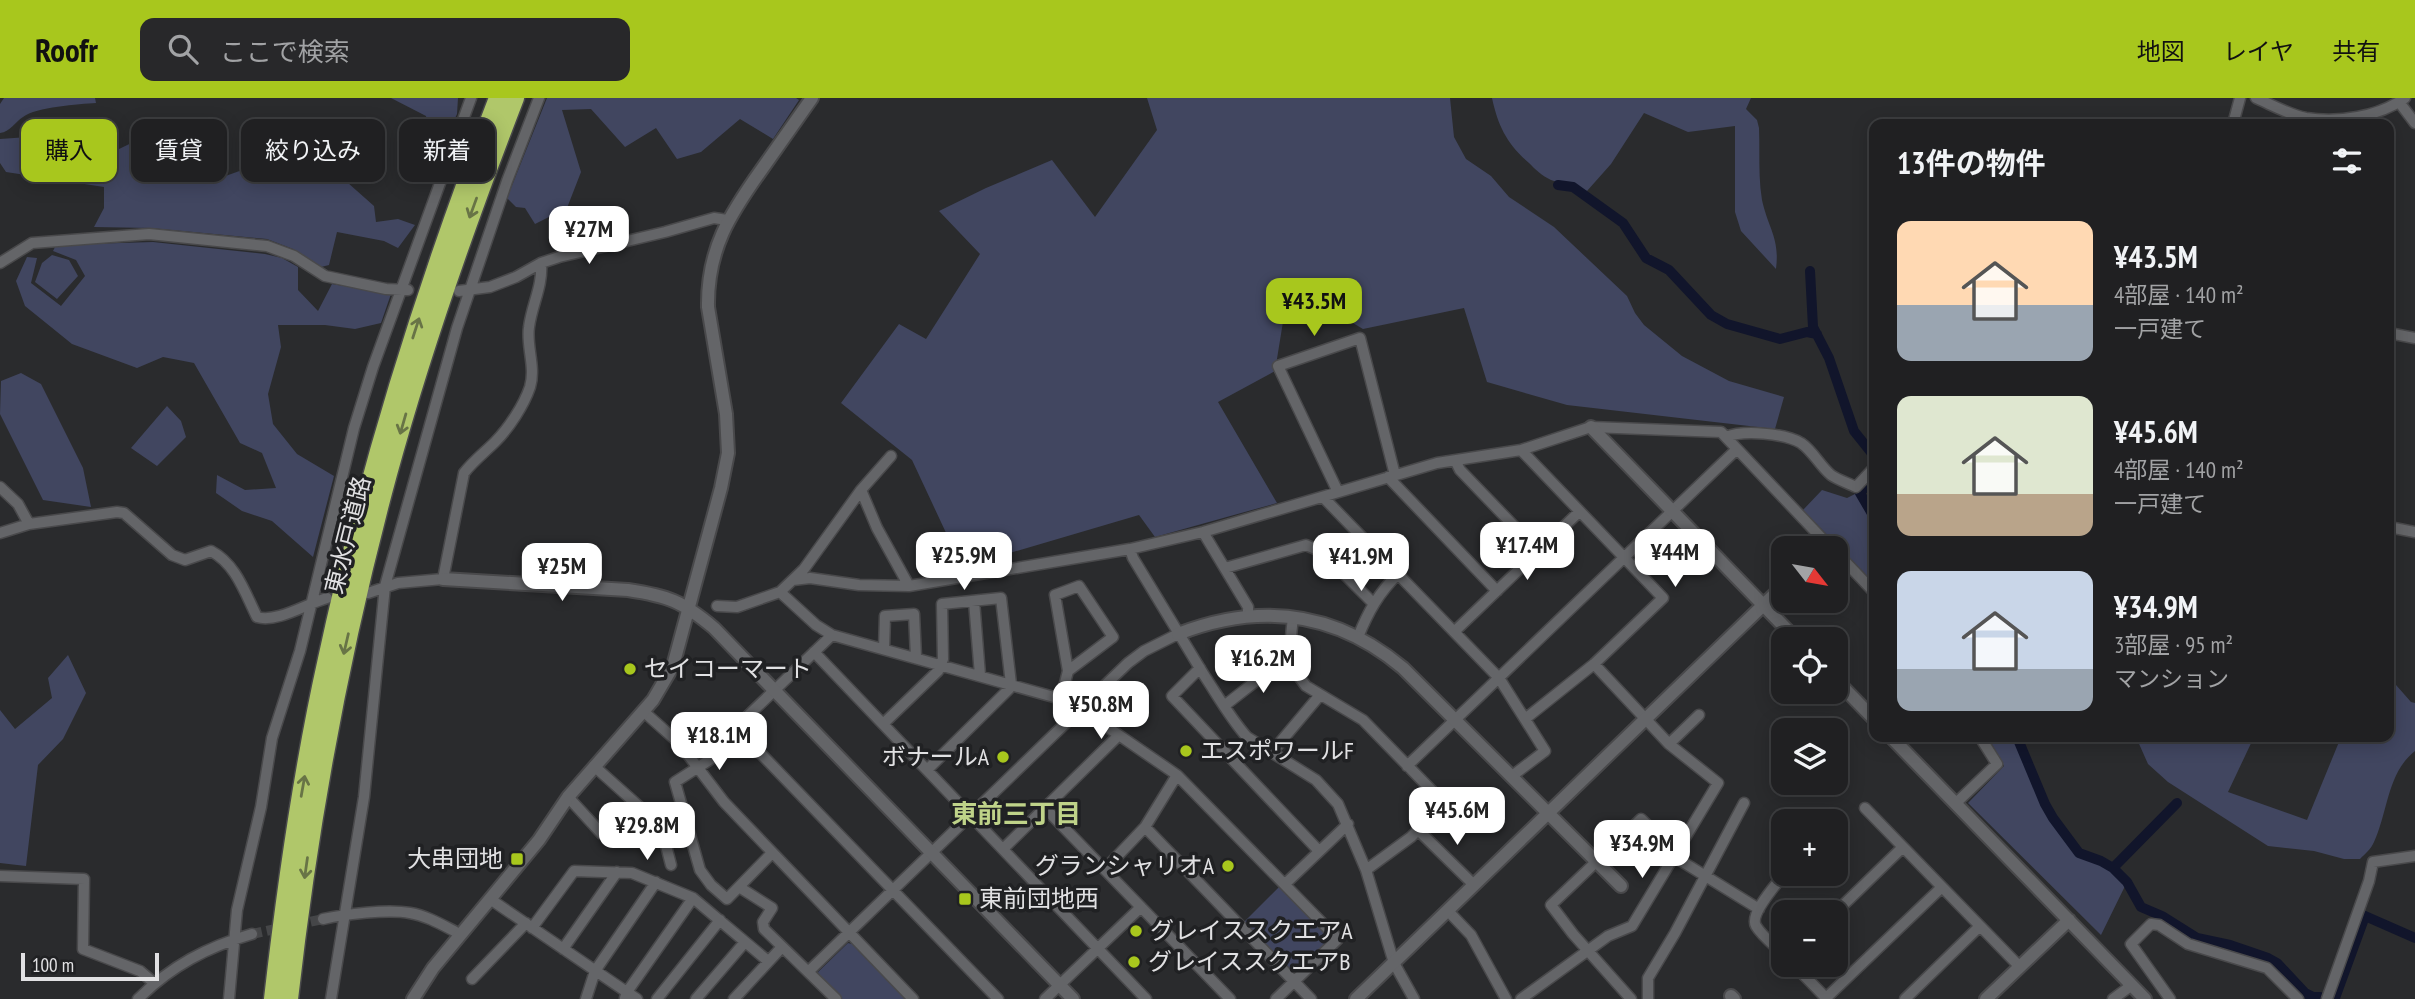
<!DOCTYPE html>
<html lang="ja">
<meta charset="utf-8">
<style>
:root{--surface:#202022;--page:#28282a;--text:#f1f3f6;--muted:#a2a3a5;--line:#3d3e40;--accent:#a8c71d}
body{margin:0;font-family:"PT Sans Narrow","Noto Sans JP",sans-serif;background:var(--page);color:var(--text);height:100vh;display:flex;flex-direction:column;font-size:26px;white-space:nowrap}
*{box-sizing:border-box;margin:0}
p{font-size:23px;color:var(--muted)}
.icon{flex:none;width:38px;height:38px;fill:none;stroke:currentColor;stroke-width:2;stroke-linecap:round;stroke-linejoin:round}
.map{position:relative;flex:1;overflow:hidden}
.details{position:absolute;left:1869px;top:21px;width:525px;height:623px;display:flex;flex-direction:column;background:var(--surface);border-radius:14px;box-shadow:0 4px 18px #0003,0 0 0 2px var(--line)}
.details>*{flex:none}
.hud{position:absolute;left:21px;top:21px;width:665px;height:63px;display:flex;gap:14px}
.needle{width:46px;rotate:121deg}
.controls{position:absolute;left:1771px;top:438px;display:grid;gap:14px}
.controls a{display:grid;place-items:center;width:77px;height:77px;border-radius:14px;background:var(--surface);box-shadow:0 4px 18px #0003,0 0 0 2px var(--line);font-size:35px}
.scale{position:absolute;left:21px;bottom:18px;width:138px;box-sizing:border-box;padding-left:7px;border:4px solid #e1e1e3;border-top:0;font-size:19px;line-height:24px;white-space:nowrap;color:#e1e1e3;-webkit-text-stroke:5px #202123;paint-order:stroke}
.price{position:absolute;translate:-50% -60px;padding:0 16px;border-radius:14px;background:#fff;color:#222;font-size:23px;line-height:46px;filter:drop-shadow(0 2px 4px #0008)}
.price::after{content:'';position:absolute;left:50%;top:42px;width:21px;height:16px;margin-left:-10px;background:inherit;clip-path:polygon(0 0,100% 0,50% 100%)}
.price.active{background:var(--accent);color:#111}
ul{padding:0;list-style:none}
li{display:flex;align-items:center;gap:21px;height:175px;padding:0 28px}
li span{display:grid;place-items:center;flex:none;width:196px;height:140px;border-radius:14px;color:#555}
li>.icon{margin-inline-start:auto}
span .icon{width:84px;height:84px;fill:#fffc;stroke-width:1}
li b{font-size:30px}
h2{display:flex;justify-content:space-between;align-items:center;height:84px;padding:0 28px;font-size:30px}
.chip{padding:0 24px;border-radius:14px;background:var(--surface);box-shadow:0 4px 18px #0003,0 0 0 2px var(--line);font-size:24px;line-height:63px}
.chip.active{background:var(--accent);color:#111}
header{display:flex;align-items:center;gap:42px;box-sizing:border-box;height:98px;padding:0 35px;background:var(--accent);color:#111}
header strong{font-size:33px}
nav{display:flex;gap:38px;margin-inline-start:auto;font-size:24px}
.search{width:490px;height:63px;background:var(--page);display:flex;align-items:center;gap:18px;box-sizing:border-box;padding:0 24px;border-radius:14px;color:var(--muted);font-size:26px}
.map>svg:first-child{display:block}
.green{fill:#414660}
.lines{fill:none;stroke-linecap:round;stroke-linejoin:round}
.canal{stroke:#11152b;stroke-width:10}
.minor-tunnel{stroke:#454648;stroke-width:10;stroke-dasharray:10 5;stroke-linecap:butt}
.minor-casing{stroke:#49494b;stroke-width:13}
.tertiary-casing{stroke:#49494b;stroke-width:16}
.motorway-casing{stroke:#49494b;stroke-width:21}
.minor{stroke:#646568;stroke-width:10}
.tertiary{stroke:#646568;stroke-width:12}
.motorway{stroke:#b0c76a;stroke-width:18}
.oneway{stroke:#687446}
.poi-dot{fill:#a8c71d;stroke:#202123;stroke-width:2.5}
.labels{text-anchor:middle;stroke-width:7;stroke-linejoin:round;paint-order:stroke}
.street-label{font-size:24px;fill:#e1e1e3;stroke:#202123}
.poi-label{font-size:24px;fill:#e1e1e3;stroke:#202123;text-anchor:start}
.neighbourhood-label{font-size:26px;font-weight:bold;fill:#bfd389;stroke:#202123}
</style>
<header>
<strong>Roofr</strong>
<div class="search"><svg class="icon" aria-label="search" viewBox="0 0 24 24"><circle cx="10" cy="10" r="6"/><path d="M15 15l6 6"/></svg>ここで検索</div>
<nav><a>地図</a><a>レイヤ</a><a>共有</a></nav>
</header>
<div class="map">
<svg width="2415" height="901" viewBox="0 0 2415 901">
<rect width="100%" height="100%" fill="#2a2b2d"/>
<path class="green" d="M4,0H95L96,5C79,6 36,9 23,19C15,24 10,34 0,35V6Z
M391,0H458L457,16L439,55L432,54L426,18Z
M547,0H796L799,2L773,41L740,21L701,54L677,61L656,30L625,49L591,11L562,12L581,74L567,110L535,126L525,110L516,109L507,100Z
M1147,0H1450L1454,39L1466,61L1491,78L1509,99L1554,129L1627,198L1635,215L1644,227L1682,258L1729,283L1784,299L1775,331L1567,307L1487,284L1464,210L1363,231L1289,187L1275,273L1218,304L1277,405L1155,439L1139,417L962,469L912,362L841,305L899,226L926,241L980,156L939,113L986,90L1052,62L1095,119L1157,32Z
M1492,0H1751L1746,11L1757,22L1759,30C1760,53 1758,78 1762,102C1768,130 1780,140 1776,171L1741,133L1735,114V28L1688,34L1644,15L1611,66L1587,93C1575,87 1563,86 1551,82C1542,78 1535,71 1529,65C1507,46 1498,28 1492,0Z
M150,36L159,70L200,72L220,80L245,71L258,46L332,55L339,77L374,108L376,124L398,121L415,127L398,150L384,143L337,134L329,167L321,169L293,151L267,141L151,130L94,129L104,110V89L6,74L0,65V41L28,39L77,55L119,51Z
M153,144L265,156L282,160L298,169V192L318,213L332,186L391,196L381,225L355,231L325,227H278L281,249L268,296L273,326L297,356L334,378L313,459L272,423L242,413L216,395L217,377L245,392L276,390L262,355L240,345L194,265L163,259L137,270L72,246L25,208L16,183L27,159L37,160L31,185L61,208L85,178L76,162L53,153L56,147Z
M52,157L69,162L78,178L57,201L35,184L42,165Z
M21,275L41,286L83,370L91,409L43,402L0,316L1,283Z
M167,308L181,323L186,339L157,368L131,350Z
M1822,392L1847,400L1857,395L1874,424V485L1803,412Z
M68,557L86,595L63,641L38,667L26,768L0,765V612L15,631L52,600L48,580Z
M2389,579L2411,604L2415,605V653C2387,675 2388,714 2374,744C2371,751 2365,756 2360,761H2344L2314,753L2268,748L2168,684L2148,666L2136,639H2254L2228,694L2307,722L2341,639H2389Z
M1988,639H2015L2043,709L2052,723L2077,757L2113,772L2126,786L2101,837L1968,705L2004,668Z
M1280,788L1329,839L1328,845L1296,875L1291,874L1244,824Z
M848,845L852,846L905,901H840L819,880L818,874Z"/>
<g class="lines">
<path class="canal" d="M1558,87L1573,89L1623,125L1646,160L1669,172L1711,217L1727,226L1780,241L1807,234L1817,236
M1810,173L1813,229L1829,260L1854,333L1874,358
M1874,379L1860,395L1874,419
M2017,639L2045,706L2053,720L2079,755L2101,763L2113,770L2127,784L2141,809L2162,818L2197,840L2230,847L2268,860L2277,865L2305,895L2313,899H2320
M2113,770L2177,705
M2332,900H2335L2365,818L2415,840"/>
<path class="minor-tunnel" d="M252,836L323,821"/>
<defs>
<path id="minor" d="M2256,0C2272,7 2290,17 2306,20C2339,25 2378,19 2405,0
M2399,4L2415,25
M2233,26L2240,0
M0,165L32,145L149,136L267,148L294,158L325,178L386,191L408,192
M459,193L490,189L516,179L541,165L559,159L665,134L714,120L727,122
M2389,235L2415,240
M1726,339C1743,332 1784,335 1801,345C1813,353 1820,368 1831,377C1838,382 1848,385 1856,389L1874,370
M1521,352L1663,500L1594,566L1525,621
M1456,364L1460,372L1538,453
M1388,379L1497,493
M0,389L18,406L29,426
M861,392L877,430L909,488
M1338,394L1278,268L1360,240L1395,377
M1323,399L1499,580L1545,653L1512,678
M2389,429L2415,434
M1203,434L1248,509V517
M0,435L29,426L117,414L124,415L172,457L185,462L211,453C236,466 245,495 257,519C277,525 306,506 327,500
M1130,451L1133,460C1157,499 1180,538 1204,577C1218,598 1230,620 1247,639L1316,682L1338,706L1366,772L1394,865L1414,901
M1836,454L1874,494
M1225,470L1306,447L1322,454L1373,505
M793,482L810,480L859,487L909,488L1130,451L1203,434L1437,365L1521,352L1591,329L1721,334L1831,450
M780,494L816,527L832,537L1061,601L1081,611L1177,677L1338,841L1276,901
M368,495L398,485L443,481L464,375C473,363 484,355 495,344C509,330 524,307 530,289C536,269 526,248 529,229C532,206 543,188 541,165
M974,503L980,577
M717,508L737,509L780,494L804,471L861,392L891,358
M1293,519C1290,548 1286,564 1306,588L1363,622L1444,705L1411,739L1366,772
M1455,533L1579,414
M1358,539C1368,514 1379,494 1399,475
M884,551L885,518L914,516L916,559
M814,554L1146,901
M1200,570L1172,598L1319,753
M1061,601L1068,573L1113,539L1079,488L1055,497L1068,573
M1224,608L1284,561L1290,559
M643,613L679,645L724,704L913,901
M883,626L938,573L943,561L942,506L1001,500L1011,586L1009,591L927,672
M736,630L998,901
M1669,646L1699,617
M1272,654L1320,597
M594,668L661,728L671,767
M1407,668L1737,351
M568,699L602,736L613,740L663,736
M1956,705L1997,666L1980,639
M1044,709L1230,901
M1865,710L2020,869
M1145,729L1311,901
M1418,732L1474,787
M1003,751L1119,637
M772,755L727,801L711,787L700,772L675,684L722,654L730,635L832,537
M1673,758L1759,811
M1105,771L1145,729L1177,677
M0,778L84,781L83,851L140,873L154,885
M1285,786L1348,726
M739,789L772,810L763,824L764,831L836,901
M490,801L637,901
M1448,813L1471,837L1506,901
M1836,814L1903,749
M323,821C345,816 388,811 410,815C428,818 444,828 460,836
M532,830L574,773L632,775L693,800L768,863
M563,851L617,774
M1783,856C1775,848 1762,838 1756,828C1749,816 1776,787 1784,776
M1793,866L1827,901
M809,873L1128,565L1144,553L1178,536
M472,881L526,825
M625,900L627,894L693,800
M1826,900L1942,789
M138,901C171,868 207,849 252,836
M229,901L237,812L261,709L272,640L300,553L354,330L373,269L471,0
M331,901L364,699L385,488L457,230L507,83L539,0
M586,901L595,873L656,784
M657,901L720,822
M696,901L745,844
M734,901L782,849
M1045,901L1141,809
M1521,901L1608,838L1632,828L1718,685L1669,646L1594,566
M1631,901L1573,836L1551,807L1641,721L1676,754
M1648,901V880L1675,835L1744,705
M1905,901L1980,828
M2113,901L2132,887
M2170,901L2131,846L2151,826L2159,827L2188,846L2267,870L2298,901
M2327,901L2369,783L2373,764L2415,758"/>
<path id="tertiary" d="M1591,329L1796,541
M1822,450L1827,445
M443,481L628,492C668,498 682,503 714,530L1073,901
M1178,536C1260,504 1335,513 1403,570L1621,788
M1836,582L1874,621
M1891,639L2145,901
M1731,898L1734,901
M413,901L433,870L539,742L568,699L653,602L673,568L721,390L728,355L726,316L708,209C707,151 730,116 762,71C779,47 795,24 812,0
M1356,901L1783,488
M1986,901L2069,822"/>
<path id="motorway" d="M273,901C286,787 302,673 327,561C368,370 427,183 498,0
M289,901C309,724 341,549 388,376C423,248 467,124 515,0"/>
</defs>
<use href="#minor" class="minor-casing"/>
<use href="#tertiary" class="tertiary-casing"/>
<use href="#motorway" class="motorway-casing"/>
<use href="#minor" class="minor"/>
<use href="#tertiary" class="tertiary"/>
<use href="#motorway" class="motorway"/>
</g>
<defs><path id="oneway-shaft" d="M-6 0H5M1.5-3L5.5 0L1.5 3" fill="none" stroke-width="1.6" stroke-linecap="round" stroke-linejoin="round" transform="scale(1.75)"/></defs>
<g class="oneway">
<use href="#oneway-shaft" transform="translate(473 110) rotate(110)"/>
<use href="#oneway-shaft" transform="translate(416 230) rotate(-72)"/>
<use href="#oneway-shaft" transform="translate(403 326) rotate(106)"/>
<use href="#oneway-shaft" transform="translate(346 546) rotate(103)"/>
<use href="#oneway-shaft" transform="translate(303 688) rotate(-80)"/>
<use href="#oneway-shaft" transform="translate(306 770) rotate(98)"/>
</g>
<g class="poi-dot">
<circle cx="630" cy="571" r="7"/>
<circle cx="1186" cy="653" r="7"/>
<circle cx="1003" cy="659" r="7"/>
<rect x="510" y="754" width="14" height="14" rx="3.5"/>
<circle cx="1228" cy="768" r="7"/>
<rect x="958" y="794" width="14" height="14" rx="3.5"/>
<circle cx="1136" cy="833" r="7"/>
<circle cx="1134" cy="864" r="7"/>
</g>
<g class="labels">
<g class="street-label">
<text transform="translate(348 437) rotate(-76)" y="8">東水戸道路</text>
</g>
<g class="poi-label">
<text x="644" y="579">セイコーマート</text>
<text x="1200" y="661">エスポワールF</text>
<text x="989" y="667" text-anchor="end">ボナールA</text>
<text x="503" y="769" text-anchor="end">大串団地</text>
<text x="1214" y="776" text-anchor="end">グランシャリオA</text>
<text x="979" y="809">東前団地西</text>
<text x="1150" y="841">グレイススクエアA</text>
<text x="1148" y="872">グレイススクエアB</text>
</g>
<g class="neighbourhood-label">
<text x="1016" y="725">東前三丁目</text>
</g>
</g>
</svg>
<div class="controls">
<a><svg class="needle" viewBox="-14 -14 28 28"><path d="M0-13l5 13h-10z" fill="#e53935"/><path d="M0 13l5-13h-10z" fill="#a2a3a5"/></svg></a>
<a><svg class="icon" aria-label="locate" viewBox="0 0 24 24"><circle cx="12" cy="12" r="6"/><path d="M12 2v4M12 18v4M2 12h4M18 12h4"/></svg></a>
<a><svg class="icon" aria-label="layers" viewBox="0 0 24 24"><path d="M12 4l9 5-9 5-9-5zM3 14l9 5 9-5"/></svg></a>
<a>+</a>
<a>−</a>
</div>
<div class="scale">100 m</div>
<b class="price" style="left:589px;top:168px">¥27M</b>
<b class="price active" style="left:1314px;top:240px">¥43.5M</b>
<b class="price" style="left:1527px;top:484px">¥17.4M</b>
<b class="price" style="left:1675px;top:491px">¥44M</b>
<b class="price" style="left:964px;top:494px">¥25.9M</b>
<b class="price" style="left:1361px;top:495px">¥41.9M</b>
<b class="price" style="left:562px;top:505px">¥25M</b>
<b class="price" style="left:1263px;top:597px">¥16.2M</b>
<b class="price" style="left:1101px;top:643px">¥50.8M</b>
<b class="price" style="left:719px;top:674px">¥18.1M</b>
<b class="price" style="left:1457px;top:749px">¥45.6M</b>
<b class="price" style="left:647px;top:764px">¥29.8M</b>
<b class="price" style="left:1642px;top:782px">¥34.9M</b>
<div class="hud">
<a class="chip active">購入</a>
<a class="chip">賃貸</a>
<a class="chip">絞り込み</a>
<a class="chip">新着</a>
</div>
<section class="details">
<h2>13件の物件<svg class="icon" aria-label="filters" viewBox="0 0 24 24"><path d="M4 7h16M4 17h16"/><circle cx="9" cy="7" r="2"/><circle cx="15" cy="17" r="2"/></svg></h2>
<ul>
<li><span style="background:linear-gradient(#ffd9b3 60%,#9aa5b1 0)"><svg class="icon" aria-label="home" viewBox="0 0 24 24"><path d="M3 11l9-7 9 7M6 9v11h12V9"/></svg></span><div><b>¥43.5M</b><p>4部屋 · 140 m²</p><p>一戸建て</p></div></li>
<li><span style="background:linear-gradient(#dfe7d0 70%,#b9a48a 0)"><svg class="icon" aria-label="home" viewBox="0 0 24 24"><path d="M3 11l9-7 9 7M6 9v11h12V9"/></svg></span><div><b>¥45.6M</b><p>4部屋 · 140 m²</p><p>一戸建て</p></div></li>
<li><span style="background:linear-gradient(#c9d6e8 70%,#9aa5b1 0)"><svg class="icon" aria-label="home" viewBox="0 0 24 24"><path d="M3 11l9-7 9 7M6 9v11h12V9"/></svg></span><div><b>¥34.9M</b><p>3部屋 · 95 m²</p><p>マンション</p></div></li>
</ul>
</section>
</div>
